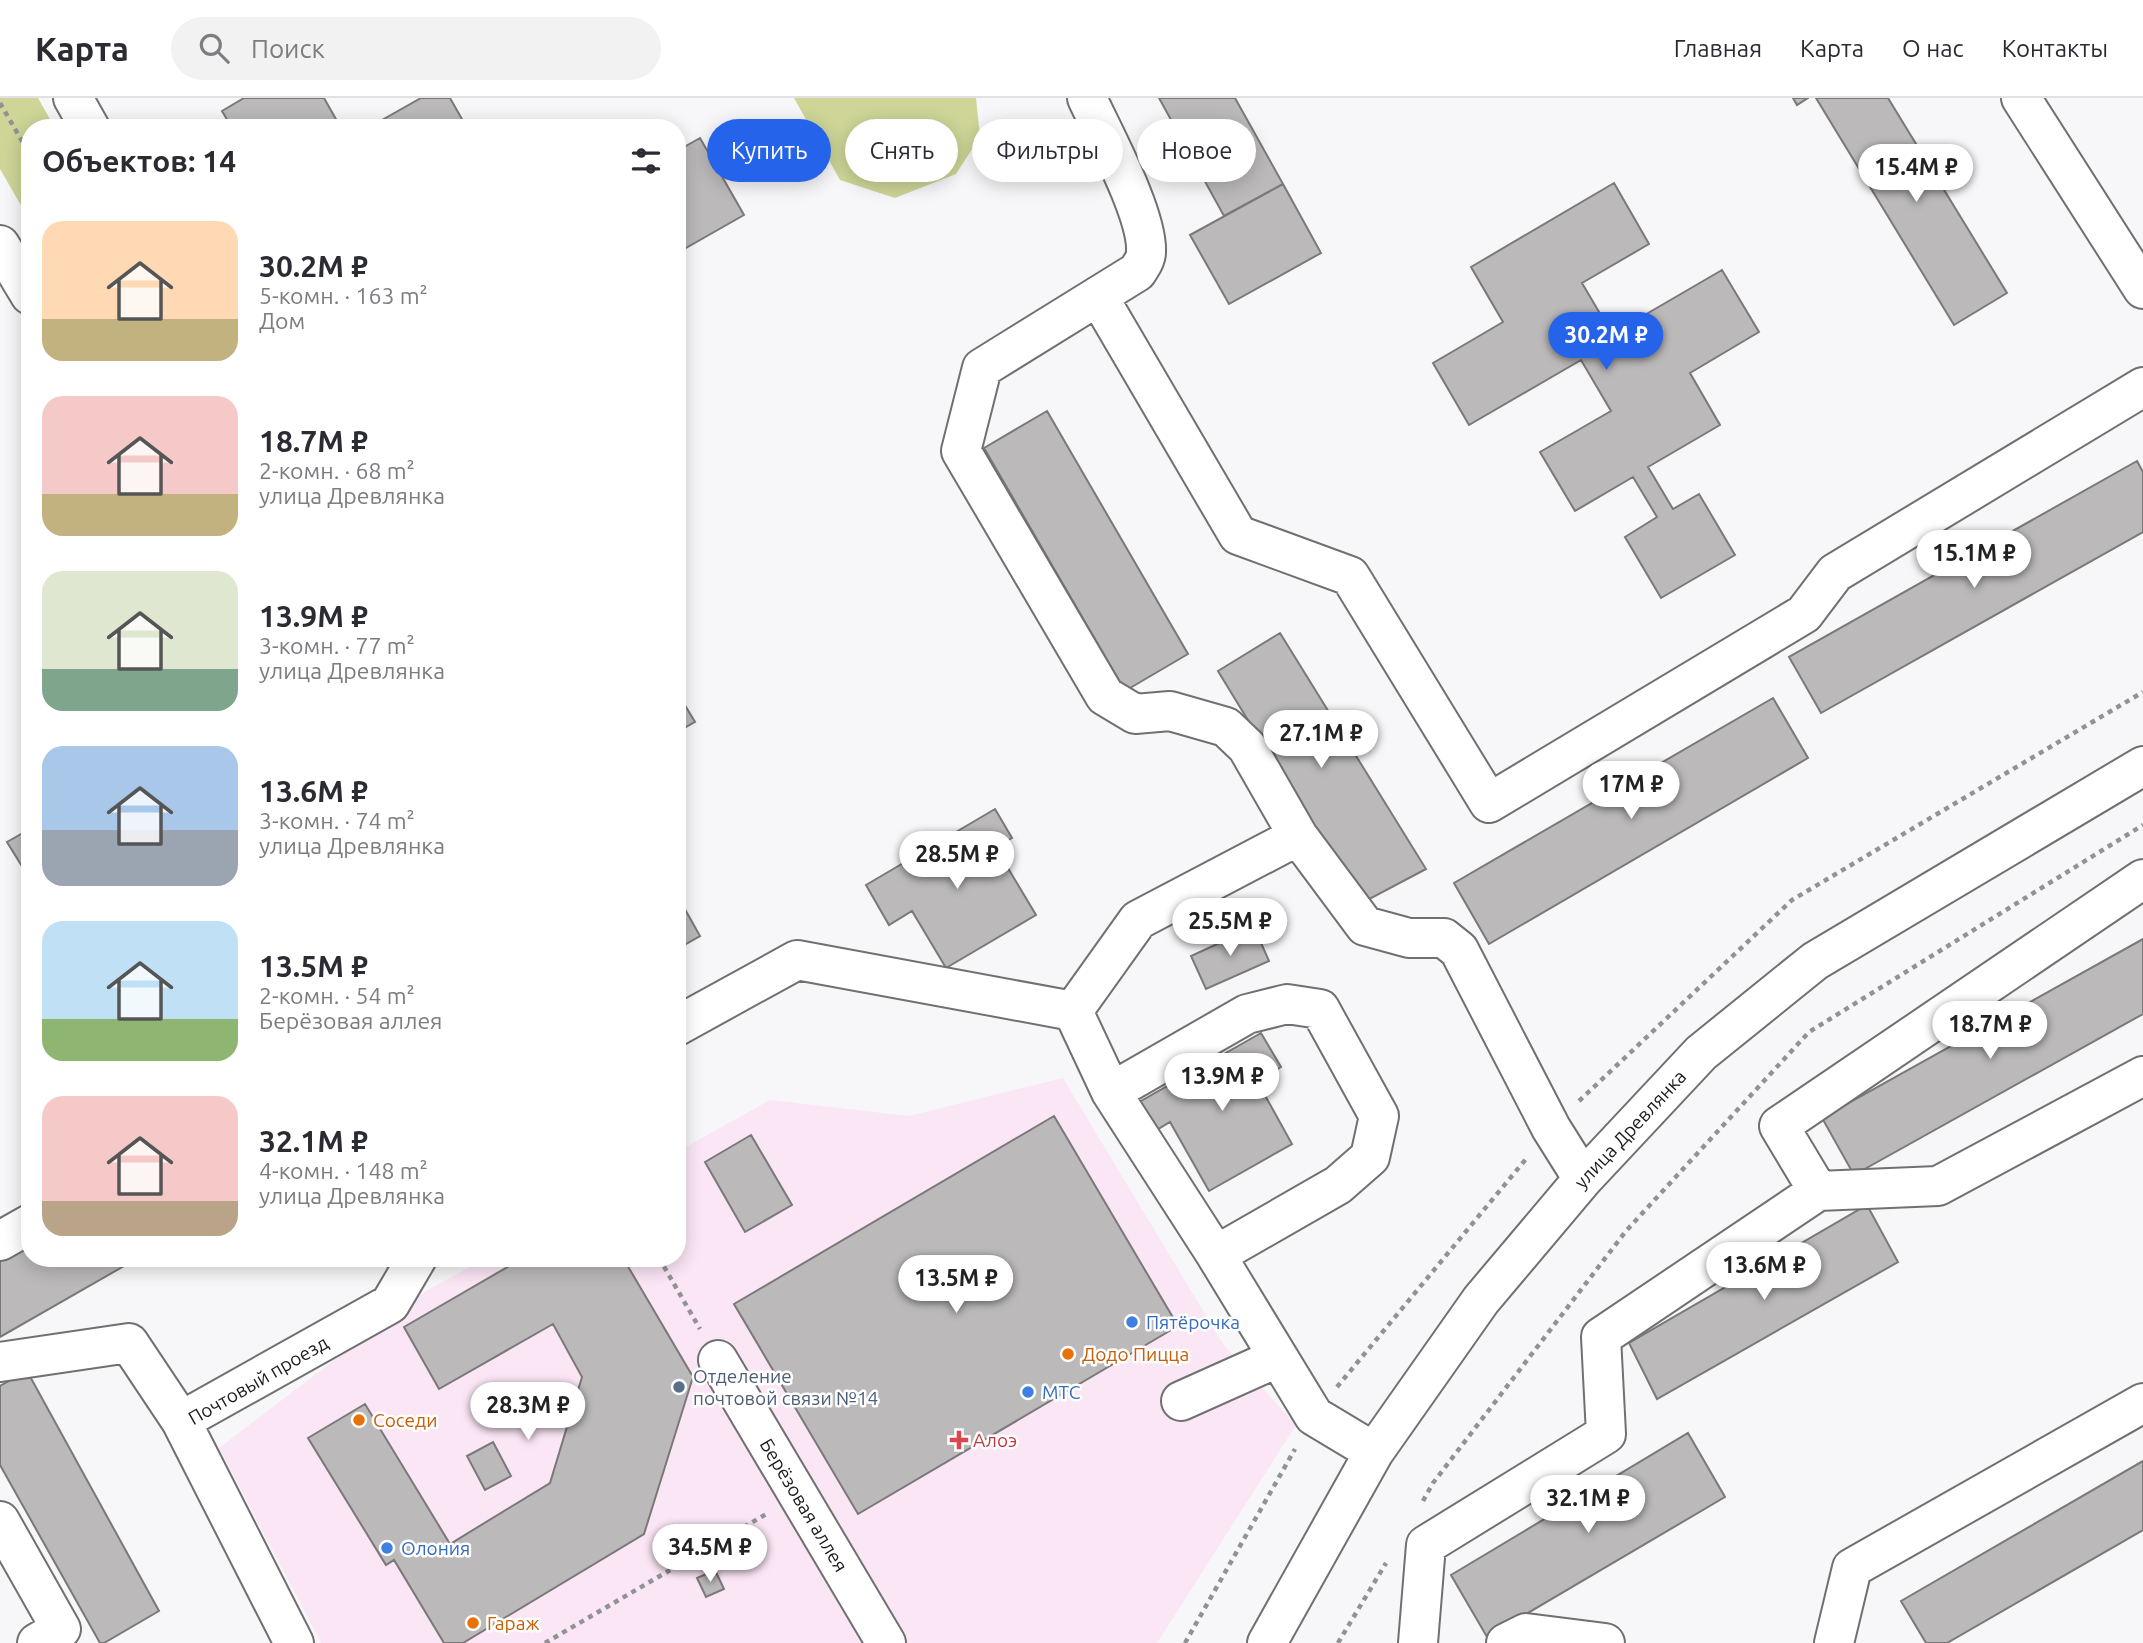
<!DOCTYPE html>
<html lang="ru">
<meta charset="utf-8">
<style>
:root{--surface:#fff;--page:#f2f2f3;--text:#2b2b33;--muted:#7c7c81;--line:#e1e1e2;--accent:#2563eb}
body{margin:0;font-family:Ubuntu,sans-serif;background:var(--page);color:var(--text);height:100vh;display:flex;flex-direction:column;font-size:26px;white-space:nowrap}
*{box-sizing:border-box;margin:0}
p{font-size:23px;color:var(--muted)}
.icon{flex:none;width:38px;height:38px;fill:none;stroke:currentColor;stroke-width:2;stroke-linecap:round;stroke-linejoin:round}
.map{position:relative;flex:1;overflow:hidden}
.side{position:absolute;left:21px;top:21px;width:665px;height:1148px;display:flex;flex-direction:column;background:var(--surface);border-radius:28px;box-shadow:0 4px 18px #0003}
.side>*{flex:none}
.banner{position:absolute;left:707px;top:21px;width:665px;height:63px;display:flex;gap:14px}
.price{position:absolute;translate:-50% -60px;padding:0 16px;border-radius:24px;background:#fff;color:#222;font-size:23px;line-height:46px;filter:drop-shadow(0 2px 4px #0008)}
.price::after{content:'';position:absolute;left:50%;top:42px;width:21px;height:16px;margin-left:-10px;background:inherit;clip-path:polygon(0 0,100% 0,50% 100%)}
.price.selected{background:var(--accent);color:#fff}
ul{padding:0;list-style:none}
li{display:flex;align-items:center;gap:21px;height:175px;padding:0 21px}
li span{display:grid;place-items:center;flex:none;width:196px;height:140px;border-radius:21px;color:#555}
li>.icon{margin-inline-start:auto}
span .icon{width:84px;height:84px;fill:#fffc;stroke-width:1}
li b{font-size:30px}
h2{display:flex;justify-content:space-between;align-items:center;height:84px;padding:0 21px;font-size:30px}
.pill{padding:0 24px;border-radius:32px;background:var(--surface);box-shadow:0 4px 18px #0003;font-size:24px;line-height:63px}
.pill.selected{background:var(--accent);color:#fff}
header{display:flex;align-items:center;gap:42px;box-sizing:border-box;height:98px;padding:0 35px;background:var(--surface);border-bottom:2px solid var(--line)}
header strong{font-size:33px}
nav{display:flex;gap:38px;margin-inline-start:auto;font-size:24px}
.search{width:490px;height:63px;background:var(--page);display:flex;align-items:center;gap:18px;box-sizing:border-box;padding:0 24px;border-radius:38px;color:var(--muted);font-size:26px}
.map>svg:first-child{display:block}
.commercial{fill:#fbe6f5}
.green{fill:#ced597}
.building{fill:#bbb9b9;stroke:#7a7878;stroke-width:2}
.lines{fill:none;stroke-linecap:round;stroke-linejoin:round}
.minor-casing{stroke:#707071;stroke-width:42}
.path{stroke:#919293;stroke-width:4.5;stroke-dasharray:5 5;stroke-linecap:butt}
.minor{stroke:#fff;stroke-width:38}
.shop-dot{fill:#3f7fe0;stroke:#fff;stroke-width:2.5}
.food-dot{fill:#e8710a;stroke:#fff;stroke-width:2.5}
.service-dot{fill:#5c6f8a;stroke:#fff;stroke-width:2.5}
.health-dot{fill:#e0444e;stroke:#fff;stroke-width:2.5}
.labels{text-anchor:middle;stroke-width:5;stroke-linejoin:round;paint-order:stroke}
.street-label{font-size:19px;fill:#1a1b1b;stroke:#fff}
.shop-label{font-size:19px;fill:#366cbe;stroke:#fff;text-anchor:start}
.food-label{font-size:19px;fill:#c56008;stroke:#fff;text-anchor:start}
.service-label{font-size:19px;fill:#4e5e75;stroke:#fff;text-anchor:start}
.health-label{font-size:19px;fill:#be3a42;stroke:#fff;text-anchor:start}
</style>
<header>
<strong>Карта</strong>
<div class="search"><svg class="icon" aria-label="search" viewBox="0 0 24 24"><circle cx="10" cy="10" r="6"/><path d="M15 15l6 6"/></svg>Поиск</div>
<nav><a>Главная</a><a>Карта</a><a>О нас</a><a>Контакты</a></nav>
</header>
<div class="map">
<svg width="2143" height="1545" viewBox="0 0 2143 1545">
<rect width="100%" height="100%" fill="#f7f7f9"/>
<path class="commercial" d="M1063,980L1223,1246L1296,1327L1157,1545H321L219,1350L424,1194L486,1160H677V1054L770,1002L909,1018Z"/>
<path class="green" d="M0,0H38L55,30H30V123L0,71Z
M794,0H976L980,39L956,76L895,100L840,82Z"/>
<path class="building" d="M244,0H324L341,30H232L222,13Z
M421,0H450L467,30H368Z
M1159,0H1235L1283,86L1224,118Z
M1793,0H1808L1797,7Z
M1816,0H1888L2007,195L1954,227Z
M700,40L744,117L677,155V53Z
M1614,85L1649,146L1582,185L1612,236L1722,172L1759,234L1690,275L1720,327L1648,369L1673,411L1699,396L1735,457L1661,500L1625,439L1657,419L1633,379L1575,413L1540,354L1611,313L1581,262L1469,327L1433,265L1503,224L1471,169Z
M1283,86L1321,155L1229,206L1190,137Z
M1047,313L1188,556L1125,593L984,350Z
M2137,363L2143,374V434L1821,615L1789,559Z
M1280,535L1426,771L1360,806L1218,573Z
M677,594L695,624L677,634Z
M1773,600L1808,660L1489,846L1454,785Z
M995,711L1012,740L996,750L1036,817L946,870L912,813L889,827L866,787Z
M30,731V766L23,770L7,744Z
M677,755L684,767L677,771Z
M677,797L700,838L677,851Z
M1254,829L1269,863L1206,891L1191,858Z
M2143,841V916L1854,1077L1822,1020Z
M1261,935L1281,969L1257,983L1292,1046L1209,1093L1170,1024L1150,1036L1134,1007Z
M1054,1018L1178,1228L858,1416L734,1206Z
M751,1037L792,1107L745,1134L705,1064Z
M1867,1107L1898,1164L1657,1301L1629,1245Z
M30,1143V1160H138L0,1239V1160Z
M523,1160H623L693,1279L644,1436L463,1545H444L394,1462L386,1467L308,1340L365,1306L450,1446L550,1385L582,1279L553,1226L439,1291L404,1229Z
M27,1273L159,1513L104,1545H100L0,1367V1288Z
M1688,1335L1725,1399L1487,1539L1451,1477Z
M493,1344L511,1378L485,1392L467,1358Z
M2143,1363V1432L1947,1545H1926L1901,1503Z
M715,1472L724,1491L706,1499L697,1480Z"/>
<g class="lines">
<defs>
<path id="minor" d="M73,0L90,30
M1087,0C1104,37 1148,117 1146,154C1146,161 1141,168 1137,174L982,270L961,353L1105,598L1135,616L1170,613L1226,629L1247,649L1298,738L1365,828L1409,840H1444L1459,852L1551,1030L1583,1081
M2021,0L2143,191
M0,147L30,197
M1098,198L1238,437L1350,478L1489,705L1804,516L1835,475L2143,289
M1073,913L1111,994L1216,1157L1314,1318L1374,1354
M677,928L797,862L1073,913L1138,822L1298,738
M1111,994L1247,916L1287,906L1320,911L1379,1018L1370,1059L1338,1087L1216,1157
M1818,1093L1779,1028L2143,781
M0,1143L30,1126
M718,1262L886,1545
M0,1264L129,1245L181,1323
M1181,1303L1277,1260
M0,1423L61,1531L37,1545
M294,1545L181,1323L390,1206L417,1160
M1267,1545L1374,1354L1481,1202L1583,1081L1701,955L1815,863L2143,668
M1418,1545L1426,1447L1606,1336L1601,1239L1818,1093L1938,1088L2143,978
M1506,1545L1526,1535L1605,1545
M1834,1545L1852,1470L2143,1305"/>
</defs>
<use href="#minor" class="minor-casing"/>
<path class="path" d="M0,5L30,57
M1579,1003L1792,802L2143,594
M659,1160L700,1231
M1337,1289L1526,1061
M1423,1403L1433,1385L1626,1133L1809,934L2143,727
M545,1545L768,1415
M1185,1545L1295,1351
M1338,1545L1386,1465"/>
<use href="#minor" class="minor"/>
</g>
<g class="shop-dot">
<circle cx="1132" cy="1224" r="7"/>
<circle cx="1028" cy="1294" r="7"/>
<circle cx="387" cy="1450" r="7"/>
</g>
<g class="food-dot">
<circle cx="1068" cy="1256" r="7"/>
<circle cx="359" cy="1322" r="7"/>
<circle cx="473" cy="1525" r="7"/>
</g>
<circle class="service-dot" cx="679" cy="1289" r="7"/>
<path class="health-dot" d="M955.5 1331.5h7v7h7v7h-7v7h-7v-7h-7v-7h7z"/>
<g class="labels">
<g class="street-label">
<text transform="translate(1630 1031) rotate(-47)" y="7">улица Древлянка</text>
<text transform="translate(258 1282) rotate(-30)" y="7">Почтовый проезд</text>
<text transform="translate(804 1407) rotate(59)" y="7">Берёзовая аллея</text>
</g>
<g class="shop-label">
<text x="1146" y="1231">Пятёрочка</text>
<text x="1042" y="1301">МТС</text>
<text x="401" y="1457">Олония</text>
</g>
<g class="food-label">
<text x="1082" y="1263">Додо Пицца</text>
<text x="373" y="1329">Соседи</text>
<text x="487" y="1532">Гараж</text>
</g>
<g class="service-label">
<text x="693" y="1285">Отделение<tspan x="693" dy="22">почтовой связи №14</tspan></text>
</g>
<g class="health-label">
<text x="973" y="1349">Алоэ</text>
</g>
</g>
</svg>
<b class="price" style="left:1916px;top:106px">15.4M ₽</b>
<b class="price selected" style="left:1606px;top:274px">30.2M ₽</b>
<b class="price" style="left:1974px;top:492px">15.1M ₽</b>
<b class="price" style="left:1321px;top:672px">27.1M ₽</b>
<b class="price" style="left:1631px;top:723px">17M ₽</b>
<b class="price" style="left:957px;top:793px">28.5M ₽</b>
<b class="price" style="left:1230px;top:860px">25.5M ₽</b>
<b class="price" style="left:1990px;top:963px">18.7M ₽</b>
<b class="price" style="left:1222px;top:1015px">13.9M ₽</b>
<b class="price" style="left:1764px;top:1204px">13.6M ₽</b>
<b class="price" style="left:956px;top:1217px">13.5M ₽</b>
<b class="price" style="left:528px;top:1344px">28.3M ₽</b>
<b class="price" style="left:1588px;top:1437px">32.1M ₽</b>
<b class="price" style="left:710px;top:1486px">34.5M ₽</b>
<div class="banner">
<a class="pill selected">Купить</a>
<a class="pill">Снять</a>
<a class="pill">Фильтры</a>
<a class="pill">Новое</a>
</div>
<section class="side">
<h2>Объектов: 14<svg class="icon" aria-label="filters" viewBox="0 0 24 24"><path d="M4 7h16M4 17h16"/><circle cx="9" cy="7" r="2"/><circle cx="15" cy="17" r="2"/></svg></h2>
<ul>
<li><span style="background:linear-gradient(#ffd9b3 70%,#c2b280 0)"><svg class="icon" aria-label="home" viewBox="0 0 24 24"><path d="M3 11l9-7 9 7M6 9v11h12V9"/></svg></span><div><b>30.2M ₽</b><p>5-комн. · 163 m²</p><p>Дом</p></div></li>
<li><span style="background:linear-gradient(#f6c9c9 70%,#c2b280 0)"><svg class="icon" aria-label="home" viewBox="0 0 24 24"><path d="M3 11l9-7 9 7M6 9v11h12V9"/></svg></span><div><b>18.7M ₽</b><p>2-комн. · 68 m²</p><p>улица Древлянка</p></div></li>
<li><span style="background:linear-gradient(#dfe7d0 70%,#7fa58c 0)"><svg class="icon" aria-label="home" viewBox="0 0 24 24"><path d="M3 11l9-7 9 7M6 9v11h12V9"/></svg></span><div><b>13.9M ₽</b><p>3-комн. · 77 m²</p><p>улица Древлянка</p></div></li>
<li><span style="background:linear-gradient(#a9c7e8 60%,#9aa5b1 0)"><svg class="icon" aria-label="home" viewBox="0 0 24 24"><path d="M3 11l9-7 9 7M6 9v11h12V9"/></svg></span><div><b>13.6M ₽</b><p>3-комн. · 74 m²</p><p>улица Древлянка</p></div></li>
<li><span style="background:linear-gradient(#bfe0f5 70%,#8fb573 0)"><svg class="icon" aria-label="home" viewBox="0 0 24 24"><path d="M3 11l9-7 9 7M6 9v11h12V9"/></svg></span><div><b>13.5M ₽</b><p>2-комн. · 54 m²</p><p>Берёзовая аллея</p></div></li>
<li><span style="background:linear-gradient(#f6c9c9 75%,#b9a48a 0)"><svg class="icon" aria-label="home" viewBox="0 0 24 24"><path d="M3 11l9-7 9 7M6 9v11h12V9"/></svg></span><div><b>32.1M ₽</b><p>4-комн. · 148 m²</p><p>улица Древлянка</p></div></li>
</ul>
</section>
</div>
